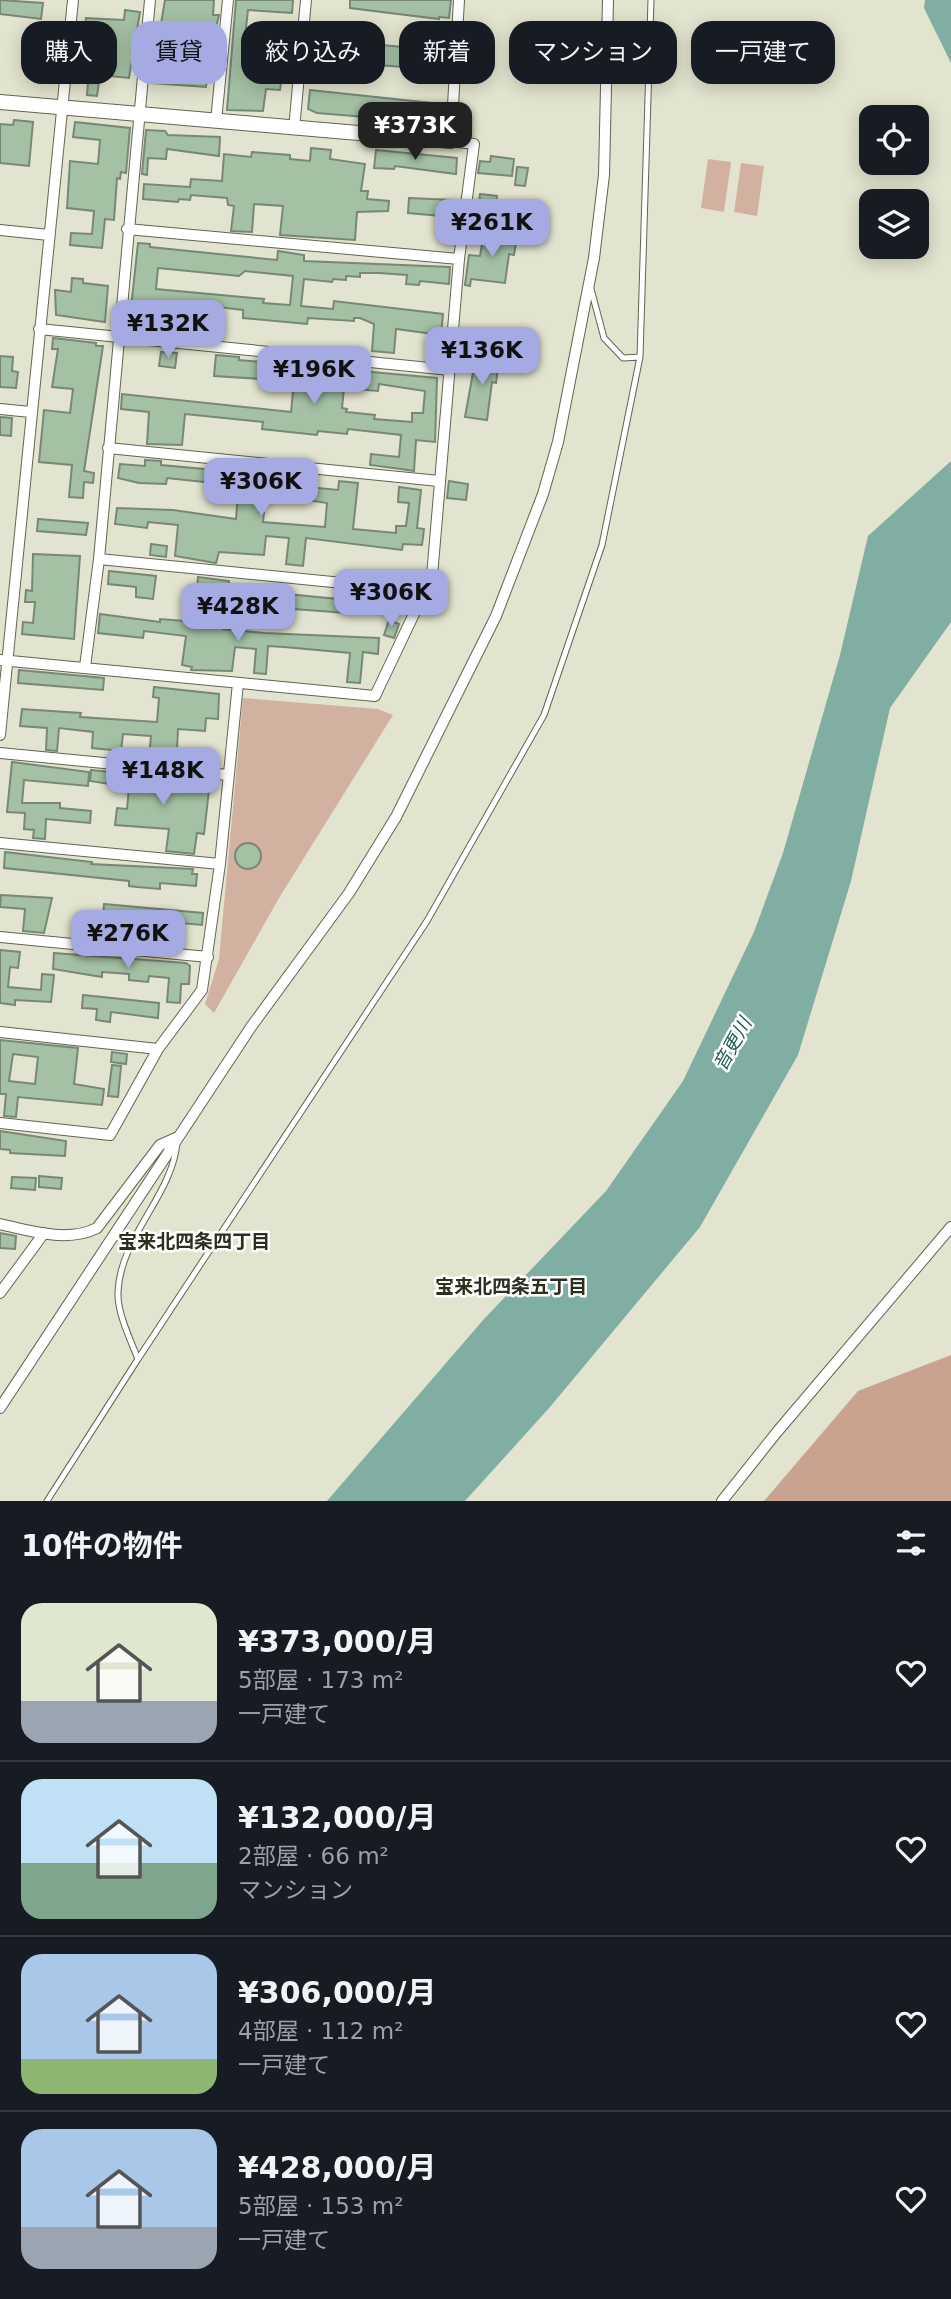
<!DOCTYPE html>
<html lang="ja">
<meta charset="utf-8">
<style>
:root{--surface:#171b24;--page:#20242c;--text:#f1f3f6;--muted:#9ea1a6;--line:#363941;--accent:#a5abe2}
body{margin:0;font-family:"DejaVu Sans","Noto Sans JP",sans-serif;background:var(--page);color:var(--text);height:100vh;display:flex;flex-direction:column;font-size:26px;white-space:nowrap}
*{box-sizing:border-box;margin:0}
p{font-size:23px;color:var(--muted)}
.icon{flex:none;width:38px;height:38px;fill:none;stroke:currentColor;stroke-width:2;stroke-linecap:round;stroke-linejoin:round}
.map{position:relative;height:1501px;overflow:hidden}
.drawer{display:flex;flex-direction:column;background:var(--surface);flex:1}
.drawer>*{flex:none}
.top-card{position:absolute;left:21px;top:21px;width:910px;height:63px;display:flex;gap:14px}
.buttons{position:absolute;left:859px;top:105px;display:grid;gap:14px}
.buttons a{display:grid;place-items:center;width:70px;height:70px;border-radius:14px;background:var(--surface);box-shadow:0 4px 18px #0003;font-size:35px}
.price{position:absolute;translate:-50% -60px;padding:0 16px;border-radius:14px;background:var(--accent);color:#111;font-size:23px;line-height:46px;filter:drop-shadow(0 2px 4px #0008)}
.price::after{content:'';position:absolute;left:50%;top:42px;width:21px;height:16px;margin-left:-10px;background:inherit;clip-path:polygon(0 0,100% 0,50% 100%)}
.price.selected{background:#222;color:#fff}
ul{padding:0;list-style:none}
li{display:flex;align-items:center;gap:21px;height:175px;padding:0 21px}
li+li{border-top:2px solid var(--line)}
li span{display:grid;place-items:center;flex:none;width:196px;height:140px;border-radius:21px;color:#555}
li>.icon{margin-inline-start:auto}
span .icon{width:84px;height:84px;fill:#fffc;stroke-width:1}
li b{font-size:30px}
h2{display:flex;justify-content:space-between;align-items:center;height:84px;padding:0 21px;font-size:30px}
.chip{padding:0 24px;border-radius:21px;background:var(--surface);box-shadow:0 4px 18px #0003;font-size:24px;line-height:63px}
.chip.selected{background:var(--accent);color:#111}
.map>svg:first-child{display:block}
.green{fill:#d2b1a1}
.forest{fill:#c9a390}
.water{fill:#80aea2}
.building{fill:#a4c1a4;stroke:#788778;stroke-width:2;fill-rule:evenodd}
.lines{fill:none;stroke-linecap:round;stroke-linejoin:round}
.service-casing{stroke:#626452;stroke-width:7}
.minor-casing{stroke:#626452;stroke-width:12}
.tertiary-casing{stroke:#626452;stroke-width:16}
.service{stroke:#fff;stroke-width:5}
.minor{stroke:#fff;stroke-width:10}
.tertiary{stroke:#fff;stroke-width:14}
.labels{text-anchor:middle;stroke-width:5;stroke-linejoin:round;paint-order:stroke}
.water-label{font-size:19px;font-style:italic;fill:#205d50;stroke:#fff}
.neighbourhood-label{font-size:19px;font-weight:bold;fill:#2d2f1e;stroke:#fff}
</style>
<div class="map">
<svg width="951" height="1501" viewBox="0 0 951 1501">
<rect width="100%" height="100%" fill="#e2e4cf"/>
<path class="green" d="M708,159L731,162L724,212L701,208Z
M741,163L764,166L757,216L734,212Z
M243,698L378,709L393,715L279,898L214,1013L205,1004L219,959Z"/>
<path class="forest" d="M951,1355V1501H764L858,1391Z"/>
<path class="water" d="M925,0H951V63L924,8Z
M951,461V622L890,708L851,881L798,1055L700,1227L550,1407L465,1501H327L484,1319L606,1191L683,1081L754,932L783,853L840,655L868,536Z"/>
<path class="building" d="M0,0L43,3L41,19L0,14Z
M165,0H214L213,15H219L212,45L181,41L178,67L208,70L206,87L151,83Z
M236,0H293L292,13L248,10L245,37L291,39L288,59H292L291,70L283,69L280,90L266,89L263,111L227,110Z
M350,0H451L449,18L439,17V19L350,8Z
M125,10L140,12L129,78L100,75L97,96L87,95L89,70H83L84,57L91,58L94,37L84,35L86,18L124,20Z
M316,39L446,51L444,70L323,61L314,58Z
M310,90L441,104L439,123L317,113L308,109Z
M14,120L33,122L29,166L0,163V124L13,125Z
M75,122L130,128L126,173L121,172L120,179L117,178L114,220L105,219L102,248L70,245L71,233L92,234L94,211L67,208L70,161L98,164L100,140L73,137Z
M146,130L165,131L168,135L220,137L219,156L167,149L166,159L148,158L147,175L142,174Z
M311,148L331,150L330,159L365,164L361,191H368L367,199L389,201L388,211L357,212L355,240L280,235L283,206L254,204L252,232L231,231L234,206L228,205L227,198L191,195L190,200L179,199L178,202L143,199L144,184L190,187L191,179L222,181L224,154L251,157L252,152L290,155V159L310,161Z
M376,150L457,158L456,174L395,166L394,169L374,168Z
M491,156L514,159L512,176L478,173L480,161L490,162Z
M517,167L528,168L525,186L515,185Z
M480,194L497,196L495,213L478,211Z
M409,198L454,200L452,217L408,213Z
M484,232L517,236L514,255L509,254L505,283L471,279L470,286L465,285L469,255L480,256Z
M138,243L150,244V247L277,260L278,251L304,255V261L450,267L449,284L420,281L419,285L406,284L407,275L379,273H360V277L346,276V280L333,279L332,282L304,279L301,306L333,309L334,301L443,314L441,335L396,329L394,353L372,351L374,324L360,318H354V321L308,318L307,324L243,318V310L209,306V312L184,309V313L131,308ZM158,268L239,276L245,271L293,276L290,305L263,303L264,299L156,289Z
M72,278L83,279V283L108,286L105,322L56,315L55,290L71,292Z
M470,328L487,330L485,346L469,344Z
M53,338L96,343V346H103L84,471L94,473L93,483L84,482L83,498L69,497L72,465L39,462L44,410L70,413L73,389L52,387L58,349H52Z
M161,352L177,353L175,368L159,366Z
M216,355L239,357V360L437,378L435,442L416,440L414,471L401,469L370,465L371,454L399,457L401,435L348,429L347,434L318,431L317,435L262,429L263,422L185,414L182,445L147,444L149,412L121,409L122,394L291,412L294,381L214,376ZM379,384L425,391L423,413H412V422L374,419L375,415L346,412L347,409L342,408L344,388L378,391Z
M0,356L13,357L12,371L18,372L16,388L0,387Z
M476,356L499,359L496,383L492,382L487,420L465,417Z
M0,417L12,418L11,436L0,435Z
M145,460L161,461V465L215,470L214,479L262,481L259,512L264,513L263,522L325,527L327,503L307,500L309,487L338,490L339,481L358,483L353,529L396,533V526H406L409,503L398,502L399,487L421,490L417,528L424,529L422,545L403,544L402,550L306,538L303,566L286,564L289,538L266,536L264,555L219,552L216,563L175,556L178,525L148,522L147,528L115,524L117,508L173,510L236,519L238,493L213,490V483L167,478L166,484L139,483L118,478L120,464L145,466Z
M272,476L297,479L296,492L270,489Z
M449,481L468,484L466,500L447,498Z
M38,519L88,523L86,535L37,531Z
M151,544L167,546L166,557L150,555Z
M33,554L80,556L74,639L22,634L23,622L33,623L35,602H25L26,590L32,591Z
M109,571L156,576L153,599L136,597V587L108,584Z
M198,577L229,581L228,592L197,589Z
M268,586L287,588V594L348,600L347,613L266,607Z
M100,614L160,622V619L224,624L223,629L264,633L379,638L378,654L363,652L360,683L347,682L350,653L284,647L268,646L266,674L254,673L256,649L235,647L232,671L191,670L192,667L182,665L186,636L144,631L143,638L98,633Z
M389,620L399,624L394,638L384,635Z
M19,670L104,678L103,690L18,683Z
M154,687L219,694L218,719L206,718L205,731L178,729L177,750L183,751L182,762L149,758L151,736L123,734L121,751L92,748L93,732L59,728L57,751L46,750L47,728L20,726L22,709L81,713L80,717L157,722L159,698L153,697Z
M12,762L89,772L88,786L24,780L22,803H60V808L91,811L90,823L46,819L45,839L33,838L34,830L24,829L25,813L7,812Z
M91,770L150,776V782L171,784V777L210,781L204,834L197,833L194,854L166,851L169,829L115,825L117,808L127,809L129,787L90,781Z
M235 856a13 13 0 1 1 26 0a13 13 0 1 1-26 0Z
M5,852L92,862L91,864L193,869L192,874H197L196,886L160,883V889L137,887L129,886V881L4,868Z
M1,895L52,898L44,933L23,931L25,909L0,907Z
M104,904L203,913L202,925L103,916Z
M0,950L20,952L18,968L10,967L8,987L41,990L42,974L54,975L51,1002L15,1000V1005L0,1003Z
M54,953L186,963L190,966L189,984H181L180,1003L167,1002L169,978L149,976L148,982L129,980V974L102,972V977L53,969Z
M83,995L159,1003L158,1018L111,1012L110,1022L96,1020L97,1009L82,1008Z
M0,1040L78,1048L74,1084L104,1089L102,1105L18,1097L16,1117L4,1116L6,1094H0ZM13,1054L38,1057L35,1084L9,1081Z
M112,1052L127,1054L126,1064L111,1062Z
M112,1065L121,1066L118,1097L108,1096Z
M0,1131L66,1141L65,1156L10,1153V1150L0,1149Z
M39,1176L62,1178L61,1189L39,1187Z
M12,1177L36,1178L35,1190L11,1188Z
M0,1233L16,1236L15,1249L0,1248Z"/>
<g class="lines">
<defs>
<path id="service" d="M591,289L604,338L623,358L640,357L651,0
M177,1143C172,1196 120,1237 118,1292C117,1312 130,1339 138,1359L427,921L544,715L602,545L640,357
M47,1501L138,1359"/>
<path id="minor" d="M216,121L228,0
M294,129L306,0
M127,229L459,259
M0,230L49,235
M39,329L450,370
M0,409L31,412
M108,448L439,481
M99,559L424,591
M0,660L375,696L432,576L459,259L474,144L451,141L459,0
M85,667L99,559L150,0
M0,735L73,0
M0,753L228,775
M0,843L220,864
M0,937L208,957
M0,1032L158,1049
M0,1123L110,1135L158,1049L202,990L220,864L238,683
M0,1224C30,1231 68,1243 97,1228L160,1145L178,1137
M0,1293L44,1233
M0,1408L251,1027L349,893L396,817L496,616L543,494L558,442L594,258L604,175L608,0
M722,1501L777,1432L951,1227"/>
<path id="tertiary" d="M0,102L451,141"/>
</defs>
<use href="#service" class="service-casing"/>
<use href="#minor" class="minor-casing"/>
<use href="#tertiary" class="tertiary-casing"/>
<use href="#service" class="service"/>
<use href="#minor" class="minor"/>
<use href="#tertiary" class="tertiary"/>
</g>
<g class="labels">
<g class="water-label">
<text transform="translate(732 1044) rotate(-61)" y="7">音更川</text>
</g>
<g class="neighbourhood-label">
<text x="194" y="1248">宝来北四条四丁目</text>
<text x="511" y="1293">宝来北四条五丁目</text>
</g>
</g>
</svg>
<div class="buttons">
<a><svg class="icon" aria-label="locate" viewBox="0 0 24 24"><circle cx="12" cy="12" r="6"/><path d="M12 2v4M12 18v4M2 12h4M18 12h4"/></svg></a>
<a><svg class="icon" aria-label="layers" viewBox="0 0 24 24"><path d="M12 4l9 5-9 5-9-5zM3 14l9 5 9-5"/></svg></a>
</div>
<b class="price selected" style="left:415px;top:162px">¥373K</b>
<b class="price" style="left:492px;top:259px">¥261K</b>
<b class="price" style="left:168px;top:360px">¥132K</b>
<b class="price" style="left:482px;top:387px">¥136K</b>
<b class="price" style="left:314px;top:406px">¥196K</b>
<b class="price" style="left:261px;top:518px">¥306K</b>
<b class="price" style="left:391px;top:629px">¥306K</b>
<b class="price" style="left:238px;top:643px">¥428K</b>
<b class="price" style="left:163px;top:807px">¥148K</b>
<b class="price" style="left:128px;top:970px">¥276K</b>
<div class="top-card">
<a class="chip">購入</a>
<a class="chip selected">賃貸</a>
<a class="chip">絞り込み</a>
<a class="chip">新着</a>
<a class="chip">マンション</a>
<a class="chip">一戸建て</a>
</div>
</div>
<section class="drawer">
<h2>10件の物件<svg class="icon" aria-label="filters" viewBox="0 0 24 24"><path d="M4 7h16M4 17h16"/><circle cx="9" cy="7" r="2"/><circle cx="15" cy="17" r="2"/></svg></h2>
<ul>
<li><span style="background:linear-gradient(#dfe7d0 70%,#9aa5b1 0)"><svg class="icon" aria-label="home" viewBox="0 0 24 24"><path d="M3 11l9-7 9 7M6 9v11h12V9"/></svg></span><div><b>¥373,000/月</b><p>5部屋 · 173 m²</p><p>一戸建て</p></div><svg class="icon" aria-label="heart" viewBox="0 0 24 24"><path d="M12 20l-8-8c-3-5 5-10 8-4 3-6 11-1 8 4z"/></svg></li>
<li><span style="background:linear-gradient(#bfe0f5 60%,#7fa58c 0)"><svg class="icon" aria-label="home" viewBox="0 0 24 24"><path d="M3 11l9-7 9 7M6 9v11h12V9"/></svg></span><div><b>¥132,000/月</b><p>2部屋 · 66 m²</p><p>マンション</p></div><svg class="icon" aria-label="heart" viewBox="0 0 24 24"><path d="M12 20l-8-8c-3-5 5-10 8-4 3-6 11-1 8 4z"/></svg></li>
<li><span style="background:linear-gradient(#a9c7e8 75%,#8fb573 0)"><svg class="icon" aria-label="home" viewBox="0 0 24 24"><path d="M3 11l9-7 9 7M6 9v11h12V9"/></svg></span><div><b>¥306,000/月</b><p>4部屋 · 112 m²</p><p>一戸建て</p></div><svg class="icon" aria-label="heart" viewBox="0 0 24 24"><path d="M12 20l-8-8c-3-5 5-10 8-4 3-6 11-1 8 4z"/></svg></li>
<li><span style="background:linear-gradient(#a9c7e8 70%,#9aa5b1 0)"><svg class="icon" aria-label="home" viewBox="0 0 24 24"><path d="M3 11l9-7 9 7M6 9v11h12V9"/></svg></span><div><b>¥428,000/月</b><p>5部屋 · 153 m²</p><p>一戸建て</p></div><svg class="icon" aria-label="heart" viewBox="0 0 24 24"><path d="M12 20l-8-8c-3-5 5-10 8-4 3-6 11-1 8 4z"/></svg></li>
</ul>
</section>
